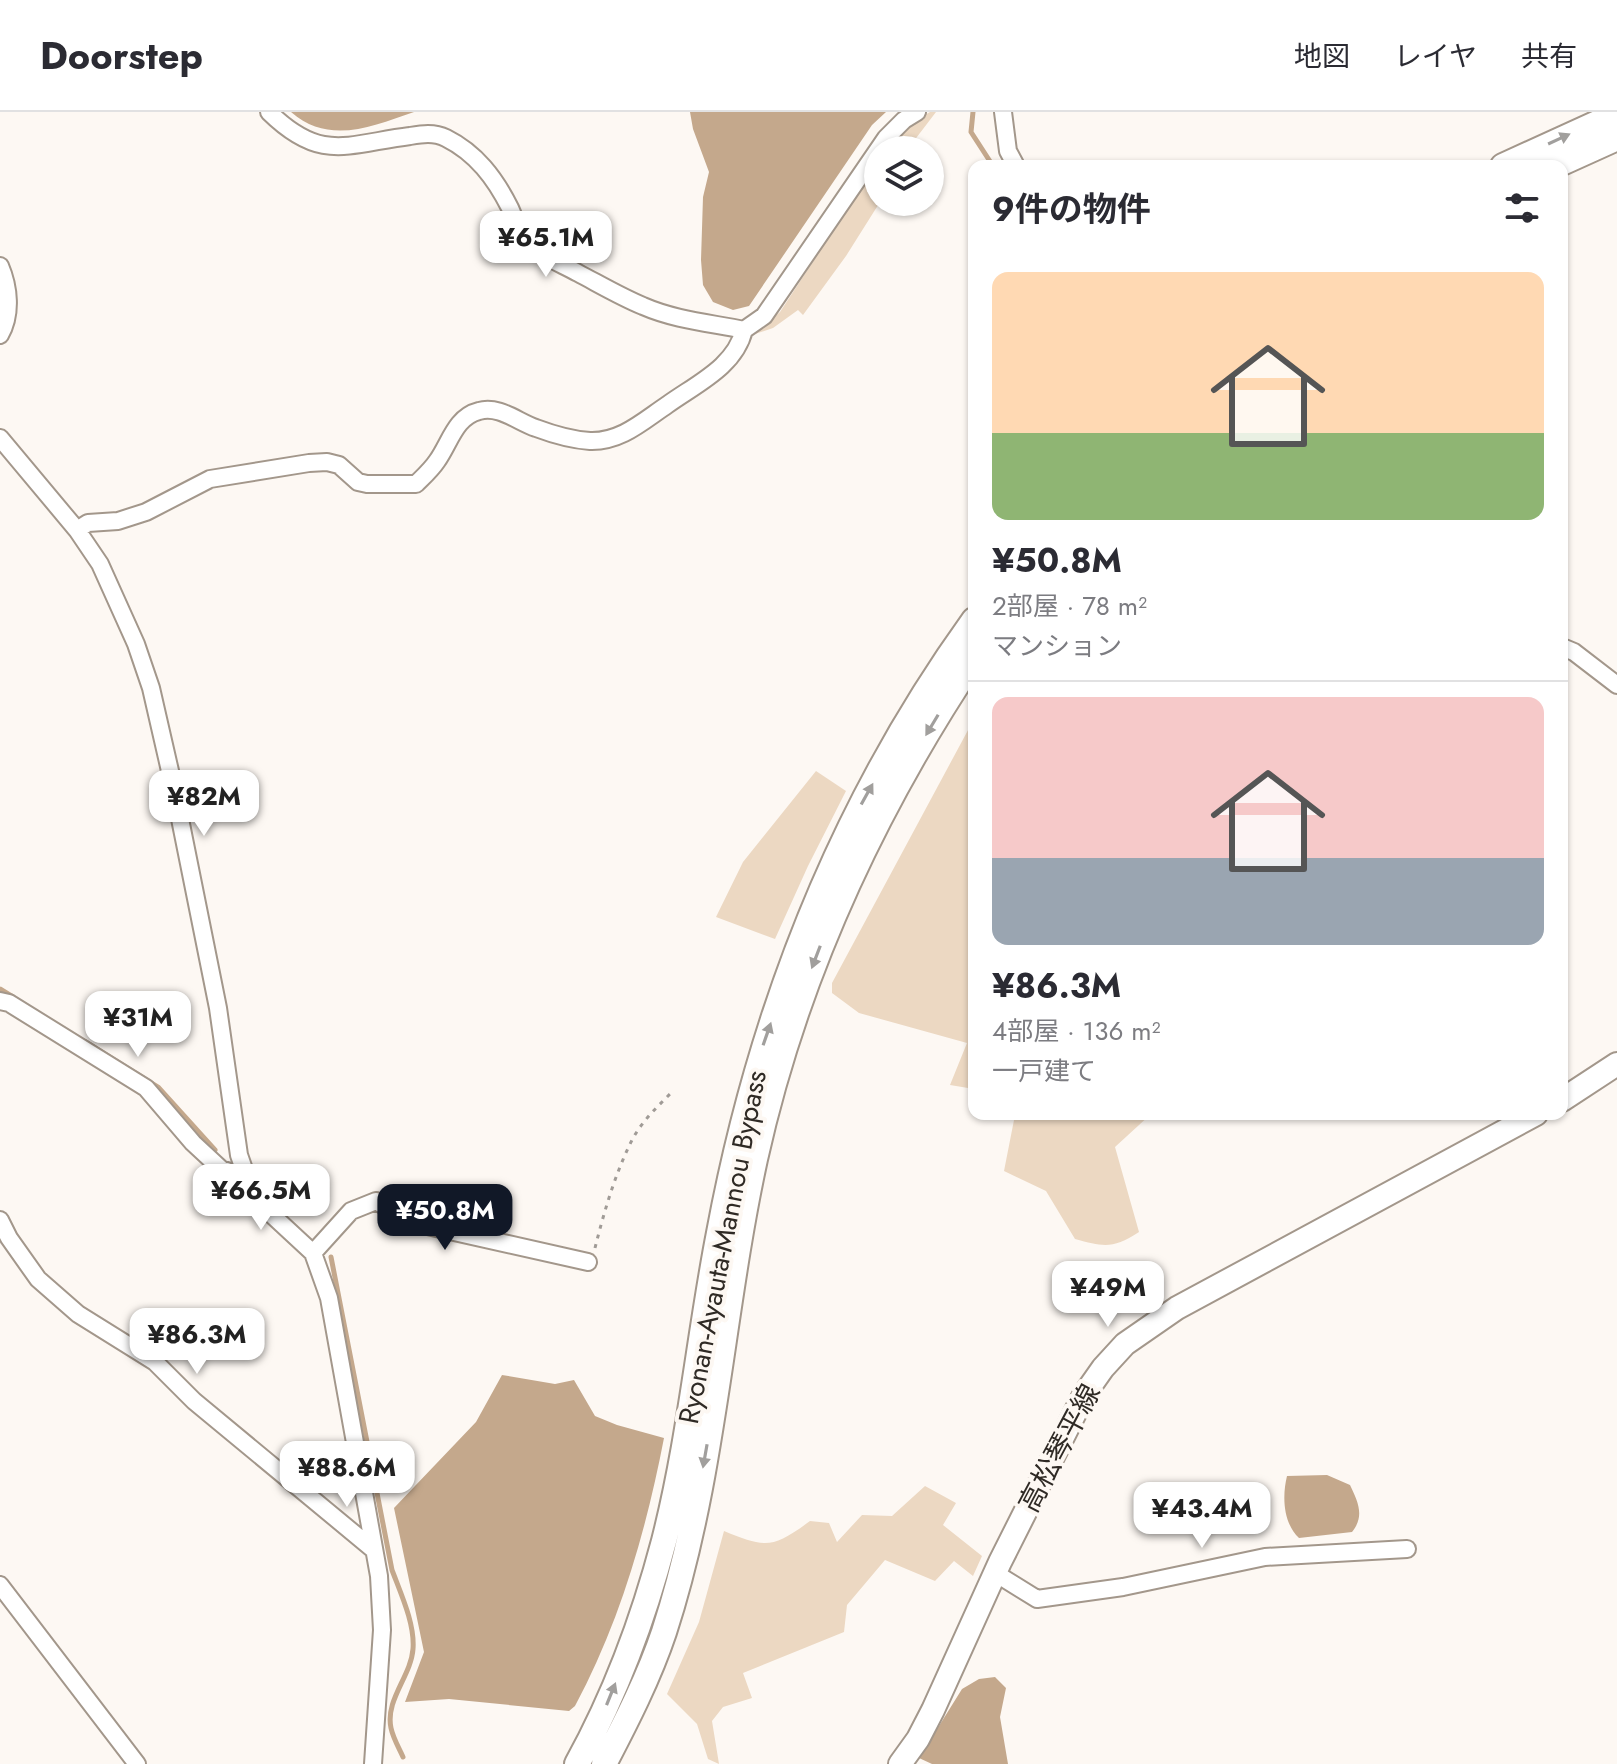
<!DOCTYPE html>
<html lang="ja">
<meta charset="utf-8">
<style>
:root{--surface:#fff;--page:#f2f2f3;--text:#2b2b33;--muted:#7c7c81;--line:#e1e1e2;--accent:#111827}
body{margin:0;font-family:Jost,"Noto Sans JP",sans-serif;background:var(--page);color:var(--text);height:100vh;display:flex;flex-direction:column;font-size:30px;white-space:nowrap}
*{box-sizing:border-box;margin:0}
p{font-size:26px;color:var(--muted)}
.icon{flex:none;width:44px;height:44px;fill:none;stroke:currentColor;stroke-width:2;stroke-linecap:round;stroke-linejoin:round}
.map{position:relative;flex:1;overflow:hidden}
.side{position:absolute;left:968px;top:48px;width:600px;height:960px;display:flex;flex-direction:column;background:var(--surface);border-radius:16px;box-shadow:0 2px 6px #0004}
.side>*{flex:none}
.tools{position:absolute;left:864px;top:24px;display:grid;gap:16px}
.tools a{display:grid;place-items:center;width:80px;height:80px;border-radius:50%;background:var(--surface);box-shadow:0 2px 6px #0004;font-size:40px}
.price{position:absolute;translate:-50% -68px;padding:0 18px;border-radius:16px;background:#fff;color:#222;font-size:26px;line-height:52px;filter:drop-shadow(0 2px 4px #0008)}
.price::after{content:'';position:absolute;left:50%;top:48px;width:24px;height:18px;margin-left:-12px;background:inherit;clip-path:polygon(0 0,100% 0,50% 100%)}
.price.selected{background:var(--accent);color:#fff}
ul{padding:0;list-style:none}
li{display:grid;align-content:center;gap:16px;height:424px;padding:0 24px}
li+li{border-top:2px solid var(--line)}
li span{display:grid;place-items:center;height:248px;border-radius:16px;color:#555}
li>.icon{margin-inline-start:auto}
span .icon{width:144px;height:144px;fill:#fffc;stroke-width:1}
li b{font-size:34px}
h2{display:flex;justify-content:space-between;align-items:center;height:96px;padding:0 24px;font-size:34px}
header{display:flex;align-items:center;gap:48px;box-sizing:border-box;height:112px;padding:0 40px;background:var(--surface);border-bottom:2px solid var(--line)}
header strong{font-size:38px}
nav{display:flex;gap:44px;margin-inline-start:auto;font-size:28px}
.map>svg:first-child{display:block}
.green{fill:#ecd8c2}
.water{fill:#c4a88c}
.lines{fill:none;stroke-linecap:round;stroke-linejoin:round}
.stream{stroke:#c4a88c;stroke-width:5}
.minor-casing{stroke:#a3978b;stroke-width:20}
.major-casing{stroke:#a3978b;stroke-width:26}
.highway-casing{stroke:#a3978b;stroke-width:28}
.path{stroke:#a09b96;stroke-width:3;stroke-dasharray:4 6;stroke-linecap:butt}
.minor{stroke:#fff;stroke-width:16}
.major{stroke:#fff;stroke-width:22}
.highway{stroke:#fff;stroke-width:24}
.oneway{fill:#a19f9d}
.labels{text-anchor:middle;stroke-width:8;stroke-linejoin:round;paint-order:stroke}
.street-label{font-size:28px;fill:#2f2a25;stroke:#fdf8f3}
</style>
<header>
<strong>Doorstep</strong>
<nav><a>地図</a><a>レイヤ</a><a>共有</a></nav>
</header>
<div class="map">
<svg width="1617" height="1652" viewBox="0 0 1617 1652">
<rect width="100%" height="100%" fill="#fdf8f3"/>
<path class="green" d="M930,0H936L907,38H886L911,11Z
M878,50V90H880L846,144L803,203L798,198L773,216L755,222L780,200Z
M974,607V977L950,973L967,931L859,901L832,881V871Z
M816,659L846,679L808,754L775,827L716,805L743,750Z
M1013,1002H1151L1115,1035L1139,1120C1113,1137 1104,1135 1075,1127L1046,1079L1004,1059L1014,1008Z
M925,1374L956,1391L943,1413L982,1444L973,1464L954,1449L935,1469L885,1448L847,1493L844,1520L743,1561L752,1586L723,1595L712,1609L719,1652L708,1647L697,1612L667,1582L699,1510L724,1419C766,1436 772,1437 810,1409L829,1411L837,1430L862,1403L892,1404Z"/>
<path class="water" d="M291,0H414C371,15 329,33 291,0Z
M690,0H886L872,13L749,194L733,198L713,190L703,173L701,148L703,85L709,60L693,17Z
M502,1263L555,1272L574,1268L595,1304L617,1313L664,1326C646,1419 620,1510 575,1594L569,1599L449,1587L405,1590L424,1540L394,1396L476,1310Z
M1327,1363L1350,1373C1358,1390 1365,1404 1352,1420L1299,1426C1283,1411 1282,1384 1287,1364Z
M995,1565L1006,1576L1000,1605L1008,1652H932L919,1646L962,1577L979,1567Z"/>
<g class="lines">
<path class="stream" d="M973,0L971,20L993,54
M0,877L13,885
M86,930L158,975L215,1038
M331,1145L392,1458C401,1482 415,1512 413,1537C411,1564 385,1588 391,1616C393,1626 399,1636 403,1645"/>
<defs>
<path id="minor" d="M269,0C321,51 347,32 410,24C422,22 434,20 446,26C476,41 495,66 510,96C515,107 518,119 526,129C540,144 560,151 578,161C599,172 621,185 643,194C675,208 710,211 744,218L764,204L886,26L904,8L917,0
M1003,0L1008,39L1016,54
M0,154C9,175 12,202 0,223
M0,326L77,418L100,452L136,532L151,576L173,672L218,896L239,1043L247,1066L272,1103L313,1141L329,1186L379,1464L382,1518L373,1652
M77,418L88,411L118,409L146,400L210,367L309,351L327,350L339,353L358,370L367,372H416C423,365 431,358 437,349C450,331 455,305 479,299C499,293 518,310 536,316C552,322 574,328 590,329C621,330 643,309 667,293C696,272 735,255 744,218
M1562,535L1574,540L1617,573
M0,889L9,891L146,976L193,1031L221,1057L247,1066
M0,1108L9,1126L38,1167L78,1202L155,1250L194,1289L374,1438
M313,1141L351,1099L376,1089L414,1111L588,1150
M995,1461L1037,1487L1123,1475L1265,1445L1407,1437
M0,1473L137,1652"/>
<path id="major" d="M1562,988L1617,952
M900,1652L918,1627L933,1598L1000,1450L1084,1283L1103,1256L1125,1232L1177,1196L1536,1002"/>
<path id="highway" d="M1503,54L1617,2
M1555,54L1617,26
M577,1652C615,1583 644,1505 664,1429C690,1328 699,1223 719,1121C760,901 842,691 974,508
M604,1652C626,1610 649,1565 664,1520C714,1367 721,1203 755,1047C795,867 872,700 974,547"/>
</defs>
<use href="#minor" class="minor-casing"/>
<use href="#major" class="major-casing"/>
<use href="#highway" class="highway-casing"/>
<path class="path" d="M595,1136C604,1100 615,1062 632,1028C642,1009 658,994 673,979"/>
<use href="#minor" class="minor"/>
<use href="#major" class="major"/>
<use href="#highway" class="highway"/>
</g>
<defs><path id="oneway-solid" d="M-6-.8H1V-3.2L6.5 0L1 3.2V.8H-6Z" transform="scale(2)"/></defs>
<g class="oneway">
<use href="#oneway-solid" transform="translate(1559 27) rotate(-25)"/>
<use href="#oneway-solid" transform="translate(932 613) rotate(121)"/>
<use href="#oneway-solid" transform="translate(867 682) rotate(-61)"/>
<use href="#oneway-solid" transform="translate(816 845) rotate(111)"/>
<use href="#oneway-solid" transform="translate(767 922) rotate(-71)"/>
<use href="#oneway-solid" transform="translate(705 1344) rotate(100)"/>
<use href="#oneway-solid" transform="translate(611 1582) rotate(-68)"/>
</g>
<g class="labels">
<g class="street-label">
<text transform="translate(722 1135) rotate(-79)" y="10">Ryonan-Ayauta-Mannou Bypass</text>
<text transform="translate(1059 1336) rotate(-62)" y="10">高松琴平線</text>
</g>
</g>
</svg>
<div class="tools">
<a><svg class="icon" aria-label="layers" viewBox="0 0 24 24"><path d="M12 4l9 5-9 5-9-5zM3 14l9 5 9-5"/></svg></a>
</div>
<b class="price" style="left:546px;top:167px">¥65.1M</b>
<b class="price" style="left:204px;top:726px">¥82M</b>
<b class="price" style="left:138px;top:947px">¥31M</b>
<b class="price" style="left:261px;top:1120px">¥66.5M</b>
<b class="price selected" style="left:445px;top:1140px">¥50.8M</b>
<b class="price" style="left:1108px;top:1217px">¥49M</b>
<b class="price" style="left:197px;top:1264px">¥86.3M</b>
<b class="price" style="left:347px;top:1397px">¥88.6M</b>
<b class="price" style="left:1202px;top:1438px">¥43.4M</b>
<section class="side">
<h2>9件の物件<svg class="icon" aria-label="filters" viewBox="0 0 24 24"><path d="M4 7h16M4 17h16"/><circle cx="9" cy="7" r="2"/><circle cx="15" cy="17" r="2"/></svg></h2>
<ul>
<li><span style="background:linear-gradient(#ffd9b3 65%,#8fb573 0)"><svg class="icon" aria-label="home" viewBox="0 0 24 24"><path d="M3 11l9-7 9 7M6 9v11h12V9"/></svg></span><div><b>¥50.8M</b><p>2部屋 · 78 m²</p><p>マンション</p></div></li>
<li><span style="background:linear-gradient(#f6c9c9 65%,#9aa5b1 0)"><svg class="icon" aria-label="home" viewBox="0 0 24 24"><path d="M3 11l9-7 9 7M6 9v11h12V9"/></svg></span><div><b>¥86.3M</b><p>4部屋 · 136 m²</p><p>一戸建て</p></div></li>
</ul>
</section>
</div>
